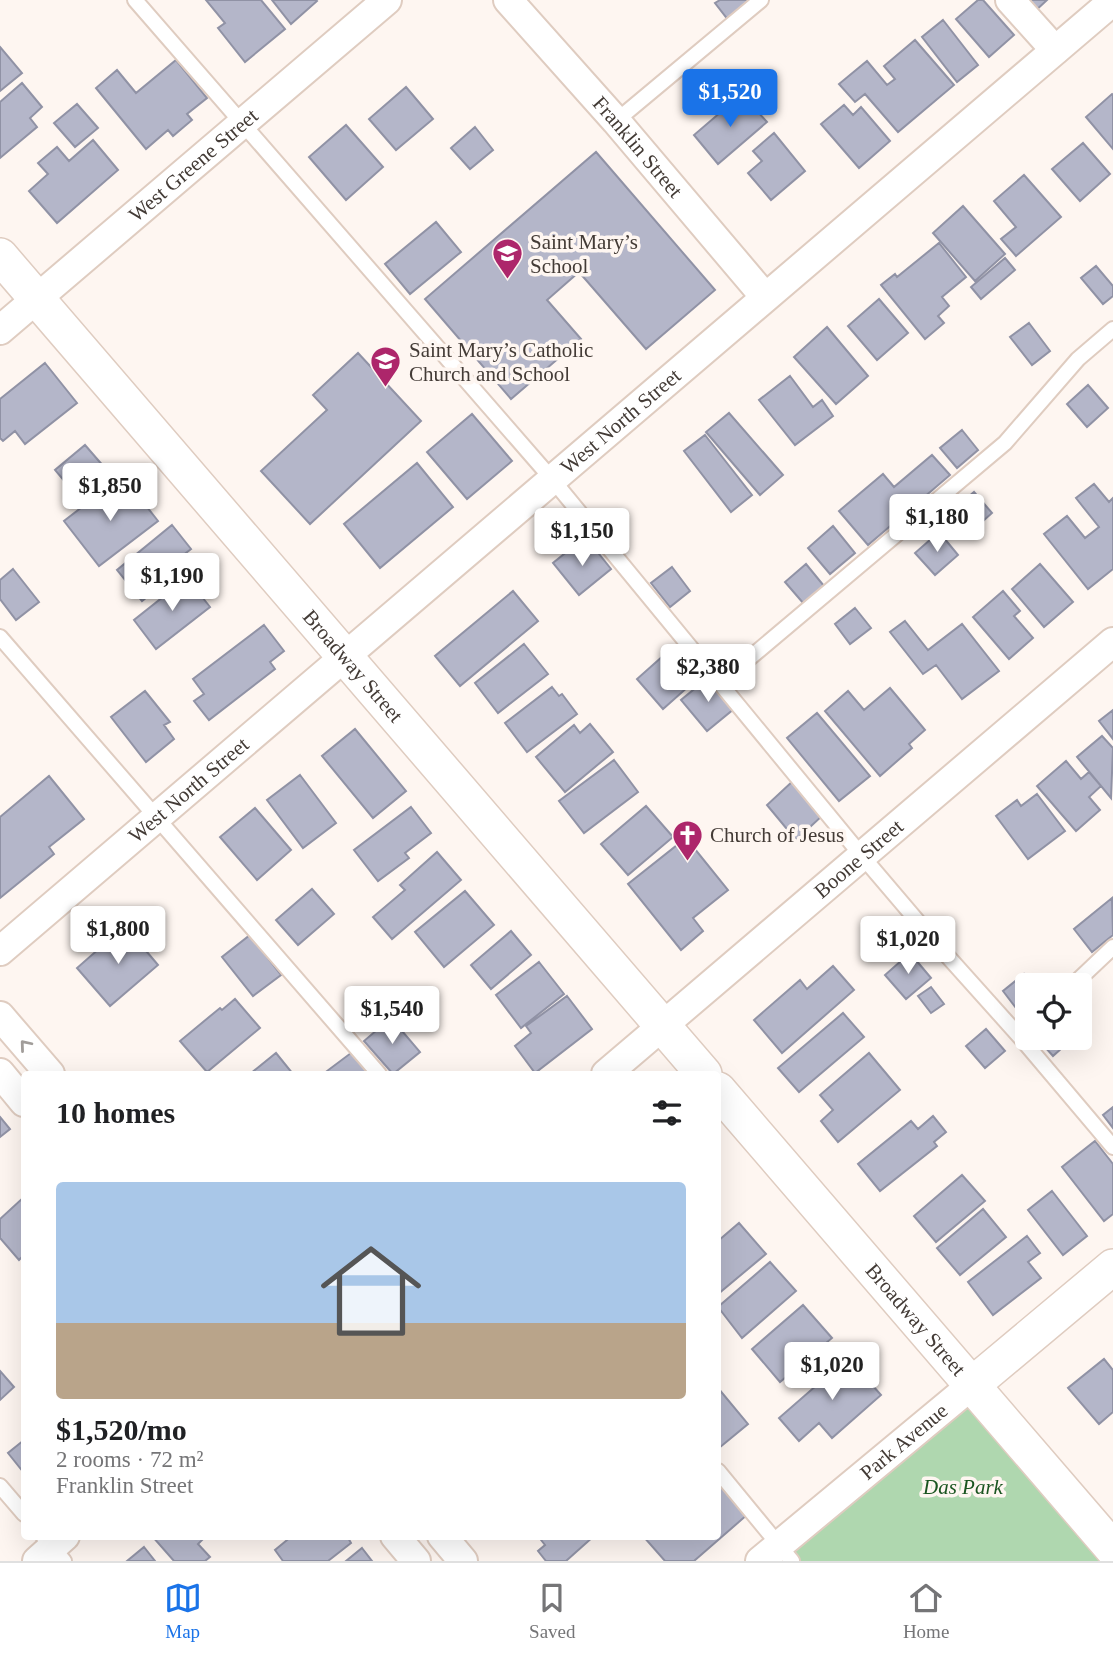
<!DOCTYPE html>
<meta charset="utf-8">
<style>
:root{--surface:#fff;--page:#f2f2f2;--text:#202124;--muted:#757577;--line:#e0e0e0;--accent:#1a73e8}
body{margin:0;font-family:Georgia,serif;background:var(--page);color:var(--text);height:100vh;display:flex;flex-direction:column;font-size:26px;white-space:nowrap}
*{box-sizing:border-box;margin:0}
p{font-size:23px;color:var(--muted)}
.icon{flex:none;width:38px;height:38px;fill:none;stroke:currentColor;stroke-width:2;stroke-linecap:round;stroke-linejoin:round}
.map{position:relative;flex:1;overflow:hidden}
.details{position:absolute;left:21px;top:1071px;width:700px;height:469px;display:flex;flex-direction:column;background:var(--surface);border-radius:7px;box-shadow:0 7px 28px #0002}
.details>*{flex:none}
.fabs{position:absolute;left:1015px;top:973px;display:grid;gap:14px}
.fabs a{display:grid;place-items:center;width:77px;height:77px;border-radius:7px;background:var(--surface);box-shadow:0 7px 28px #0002;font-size:35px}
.price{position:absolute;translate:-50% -60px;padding:0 16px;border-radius:7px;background:#fff;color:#222;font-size:23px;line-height:46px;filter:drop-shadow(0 2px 4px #0008)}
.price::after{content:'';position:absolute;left:50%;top:42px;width:21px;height:16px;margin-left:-10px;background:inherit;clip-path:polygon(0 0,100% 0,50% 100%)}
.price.current{background:var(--accent);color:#fff}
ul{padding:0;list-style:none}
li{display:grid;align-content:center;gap:14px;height:371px;padding:0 35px}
li span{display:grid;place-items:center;height:217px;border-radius:7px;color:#555}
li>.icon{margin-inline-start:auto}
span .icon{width:126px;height:126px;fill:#fffc;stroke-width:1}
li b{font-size:30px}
h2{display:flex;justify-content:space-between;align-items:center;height:84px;padding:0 35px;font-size:30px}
.dock{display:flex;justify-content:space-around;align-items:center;height:98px;border-top:2px solid var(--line);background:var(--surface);font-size:19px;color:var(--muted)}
.dock a{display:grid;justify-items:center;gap:4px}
.dock .current{color:var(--accent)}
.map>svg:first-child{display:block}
.green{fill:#afd7af}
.building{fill:#b4b6c9;stroke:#9092a5;stroke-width:2}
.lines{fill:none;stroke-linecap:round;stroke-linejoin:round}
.service-casing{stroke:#dfccc0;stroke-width:18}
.minor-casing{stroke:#dfccc0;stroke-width:32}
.tertiary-casing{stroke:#dfccc0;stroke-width:38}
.service{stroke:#fff;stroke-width:14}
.minor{stroke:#fff;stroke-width:28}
.tertiary{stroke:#fff;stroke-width:35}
.oneway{stroke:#a19d9a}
.labels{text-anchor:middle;stroke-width:7;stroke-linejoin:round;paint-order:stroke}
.street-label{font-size:21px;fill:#433b36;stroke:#fef6f1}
.poi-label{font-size:21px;fill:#433b36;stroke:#fef6f1;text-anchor:start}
.park-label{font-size:21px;font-style:italic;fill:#1a5520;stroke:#fef6f1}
</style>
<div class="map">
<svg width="1113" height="1561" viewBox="0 0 1113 1561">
<rect width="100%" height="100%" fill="#fef6f1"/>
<path class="green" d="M972,1385L1113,1561H792L779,1545Z"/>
<path class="building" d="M206,0H261L285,29L245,62L218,28L225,23Z
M272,0H316L317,1L291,24Z
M720,0H749L752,3L729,21L715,3Z
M978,0H983L1014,35L989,57L956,19Z
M1022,0H1047L1033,13Z
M943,20L978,65L957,82L922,37Z
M915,40L954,85L898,132L865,94L855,102L839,84L867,61L887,85L895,79L884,66Z
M0,47L22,73L0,91Z
M176,60L207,98L187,114L192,120L173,136L168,130L146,149L96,88L117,70L136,93Z
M22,83L42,107L30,118L37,127L0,158V102Z
M406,87L433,119L396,150L369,119Z
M742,94L767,122L718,164L694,135Z
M1112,94L1113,95V149L1086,117Z
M77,104L98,128L75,147L54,123Z
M844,105L853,115L861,107L890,141L859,168L821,124Z
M346,125L383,167L346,200L309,157Z
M475,127L493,150L470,169L451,148Z
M774,133L805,171L771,200L748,173L762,161L753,151Z
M93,140L118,170L57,223L29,191L48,174L38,163L57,147L69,161Z
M1083,143L1110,174L1080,201L1052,169Z
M596,152L715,290L646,349L579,272L547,300L581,339L511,399L425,299Z
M1024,175L1061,217L1016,256L1001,239L1016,227L994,201Z
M963,206L1005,254L975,281L933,233Z
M436,222L461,252L410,294L385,264Z
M939,243L966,277L942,297L949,306L938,316L944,323L925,339L881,285L895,274L897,277Z
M1005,258L1015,270L981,299L971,287Z
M1096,266L1113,286V296L1103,304L1081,278Z
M879,299L908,333L877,360L848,326Z
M1029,323L1050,351L1032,365L1010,337Z
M827,327L868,376L836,404L794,357Z
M358,353L421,421L310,524L261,471L327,410L313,395Z
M45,363L77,403L25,444L15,431L3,441L0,438V399Z
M790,376L813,407L822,400L833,416L795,445L759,400Z
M1088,385L1108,408L1087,427L1067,404Z
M729,413L783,475L760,495L706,432Z
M472,414L512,461L467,499L427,452Z
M962,430L978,450L957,468L940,448Z
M705,435L752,495L731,512L684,451Z
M85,445L111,475L81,501L55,470Z
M932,455L950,475L868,545L839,511L883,474L894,487Z
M417,463L453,507L380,568L344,524Z
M113,483L123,496L132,488L158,521L99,566L64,521Z
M1094,484L1109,502L1113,498V569L1088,589L1044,534L1067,516L1085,538L1099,527L1076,498Z
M974,492L992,513L973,530L954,509Z
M172,525L191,549L173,563L179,571L142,601L117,570Z
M833,526L855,553L830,574L808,548Z
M939,532L958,555L935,575L915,553Z
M579,542L589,554L595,549L611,569L579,595L553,563Z
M806,564L824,586L804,604L785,582Z
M1040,564L1073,602L1044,627L1012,589Z
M672,567L690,591L670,607L651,583Z
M13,569L39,602L16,620L0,599V580Z
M187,578L210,607L156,649L134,620Z
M513,591L538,621L460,686L435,656Z
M1003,591L1020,611L1014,616L1033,638L1009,659L973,617Z
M855,608L871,628L850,644L835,624Z
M905,621L928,650L962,624L999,671L962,699L936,665L923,674L890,632Z
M264,625L284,651L270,662L275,669L209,720L194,701L204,694L193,679Z
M524,644L548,674L498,713L475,683Z
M663,656L689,686L663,709L637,679Z
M709,677L735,708L707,731L681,700Z
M552,687L559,696L562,694L577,714L527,752L505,723Z
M890,688L925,730L909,744L912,748L880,776L825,711L848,691L864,710Z
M145,691L170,722L164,725L174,739L146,762L111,717Z
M1113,710V739L1099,721Z
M817,713L870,776L839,801L787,738Z
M590,724L613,752L565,792L536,757L574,725L580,733Z
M355,729L406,791L373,818L322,756Z
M1102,736L1113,748L1111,798L1077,757Z
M614,760L638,792L584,833L559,801Z
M1066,761L1081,779L1089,772L1101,786L1089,797L1100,810L1076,831L1037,786Z
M300,775L336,823L303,848L267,800Z
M49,776L84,819L49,847L54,854L0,898V817Z
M794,780L823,815L796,840L767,805Z
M1037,794L1065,831L1028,859L996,816L1017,800L1021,806Z
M646,806L673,837L628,875L601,844Z
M411,807L431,833L405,853L409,858L378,881L354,850Z
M255,808L291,850L257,880L220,837Z
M686,838L728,890L693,918L703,931L681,950L628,884Z
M437,852L461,880L392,939L373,917L405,890L400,885Z
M312,889L334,914L298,945L276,920Z
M465,891L494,925L444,967L415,932Z
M1112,898L1113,935L1092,952L1074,929Z
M125,926L158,965L110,1006L77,968Z
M511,931L531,955L491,989L471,965Z
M250,935L281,975L253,996L222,957Z
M910,953L931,978L906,999L885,975Z
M539,962L564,994L521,1028L496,995Z
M833,966L854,990L782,1053L754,1020L800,980L807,989Z
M1024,974L1033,985H1027V1006L1019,1012L1003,991Z
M931,987L944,1004L931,1013L918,996Z
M567,996L592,1029L535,1073L515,1046L531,1033L526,1026Z
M235,999L260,1028L207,1072L180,1041L220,1008L222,1010Z
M843,1013L864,1037L799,1092L778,1068Z
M391,1018L420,1052L393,1074L364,1041Z
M986,1029L1005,1051L985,1068L966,1046Z
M1037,1038H1073L1053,1056Z
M276,1053L293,1074H250Z
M351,1053L369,1074H330L327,1071Z
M869,1053L900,1090L838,1142L821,1121L833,1110L820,1095Z
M1113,1107V1128L1103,1115Z
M933,1116L946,1132L934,1142L937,1146L880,1191L858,1164L911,1121L918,1129Z
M0,1117L10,1129L0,1137Z
M1095,1141L1113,1164V1214L1104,1221L1062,1167Z
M962,1175L985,1201L936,1242L914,1216Z
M1052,1191L1087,1236L1063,1255L1028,1210Z
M24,1197V1255L19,1260L0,1238V1219Z
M983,1209L1006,1237L960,1275L937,1248Z
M739,1223L766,1254L718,1294V1241Z
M1027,1236L1040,1253L1028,1262L1041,1278L993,1315L968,1282Z
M770,1262L796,1291L742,1338L718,1307Z
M803,1305L832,1338L780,1382L752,1349Z
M848,1358L881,1395L832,1438L819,1423L799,1441L779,1418Z
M1104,1359L1113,1370V1412L1099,1424L1068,1388Z
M0,1371L14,1387L0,1400Z
M718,1388L748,1424L719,1448L718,1446Z
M24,1440V1473L8,1453Z
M721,1483L748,1514L694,1561H665L643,1536H677L679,1538L681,1536H718V1486Z
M152,1536H206L198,1544L210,1557L205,1561H174Z
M292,1536H347L351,1543L328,1561H283L275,1550Z
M538,1536H594L566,1561H546L538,1551L545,1545Z
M144,1547L155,1561H127Z
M362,1548L372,1561H346Z"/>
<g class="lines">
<defs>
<path id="service" d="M135,0L552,479L862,856L942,950L1020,1037
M616,121L761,0
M0,637L379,1074
M720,683L1005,443L1078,359L1113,329
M1073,985L1113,947
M1026,1031L1020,1037L1113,1147
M718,1471L792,1561
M0,1486L24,1514
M43,1536L64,1561"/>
<g id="minor">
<path id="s1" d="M508,0L616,121L765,297"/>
<path d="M1010,0L1055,50"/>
<path id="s2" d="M0,330L387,0"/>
<path id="s3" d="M0,951L1113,1"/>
<path d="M0,1016L50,1074"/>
<path d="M0,1073L24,1102"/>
<path id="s4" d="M606,1074L1113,642"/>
<path d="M395,1536L416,1561"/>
<path d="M442,1536L463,1561"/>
<path d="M37,1561L65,1536"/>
<path id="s5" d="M760,1561L972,1385"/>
</g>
<g id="tertiary">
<path id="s6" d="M0,256L704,1074"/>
<path id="s7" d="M718,1090L1113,1549"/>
<path d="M972,1385L1113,1267"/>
</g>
</defs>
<use href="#service" class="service-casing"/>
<use href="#minor" class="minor-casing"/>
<use href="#tertiary" class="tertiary-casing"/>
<use href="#service" class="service"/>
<use href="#minor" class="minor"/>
<use href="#tertiary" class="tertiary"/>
</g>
<defs><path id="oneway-chevron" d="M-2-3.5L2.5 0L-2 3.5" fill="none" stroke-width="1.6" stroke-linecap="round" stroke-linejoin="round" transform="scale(1.75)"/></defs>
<use class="oneway" href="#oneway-chevron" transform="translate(25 1045) rotate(-130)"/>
<defs>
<symbol id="school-pin" viewBox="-11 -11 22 30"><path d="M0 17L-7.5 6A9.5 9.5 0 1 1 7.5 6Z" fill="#ad266b" stroke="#fef6f1"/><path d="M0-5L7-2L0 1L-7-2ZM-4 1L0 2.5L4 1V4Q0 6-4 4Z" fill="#fff"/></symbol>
<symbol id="church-pin" viewBox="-11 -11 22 30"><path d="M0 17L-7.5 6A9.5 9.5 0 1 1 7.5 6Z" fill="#ad266b" stroke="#fef6f1"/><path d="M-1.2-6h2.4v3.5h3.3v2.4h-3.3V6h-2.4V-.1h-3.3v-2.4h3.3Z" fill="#fff"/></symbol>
</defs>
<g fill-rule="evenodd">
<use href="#school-pin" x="490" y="236" width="35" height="47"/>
<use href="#school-pin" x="368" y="344" width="35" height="47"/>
<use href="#church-pin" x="670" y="818" width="35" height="47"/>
</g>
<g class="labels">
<g class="street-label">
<text dy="7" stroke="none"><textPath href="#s1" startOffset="196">Franklin Street</textPath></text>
<text dy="7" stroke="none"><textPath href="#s2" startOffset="254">West Greene Street</textPath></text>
<text dy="7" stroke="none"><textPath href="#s3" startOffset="816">West North Street</textPath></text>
<text dy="7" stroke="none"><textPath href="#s6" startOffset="541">Broadway Street</textPath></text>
<text dy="7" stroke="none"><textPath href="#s3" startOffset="248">West North Street</textPath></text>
<text dy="7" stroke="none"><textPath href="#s4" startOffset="332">Boone Street</textPath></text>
<text dy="7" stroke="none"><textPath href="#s7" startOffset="303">Broadway Street</textPath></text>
<text dy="7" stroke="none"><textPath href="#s5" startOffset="187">Park Avenue</textPath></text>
</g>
<g class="poi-label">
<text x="530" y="249">Saint Mary’s<tspan x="530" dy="24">School</tspan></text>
<text x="409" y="357">Saint Mary’s Catholic<tspan x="409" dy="24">Church and School</tspan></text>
<text x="710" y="842">Church of Jesus</text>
</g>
<g class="park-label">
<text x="963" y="1494">Das Park</text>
</g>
</g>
</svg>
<div class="fabs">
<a><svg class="icon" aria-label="locate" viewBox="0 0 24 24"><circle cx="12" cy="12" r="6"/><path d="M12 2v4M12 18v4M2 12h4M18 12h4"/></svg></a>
</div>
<b class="price current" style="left:730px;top:129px">$1,520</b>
<b class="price" style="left:110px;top:523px">$1,850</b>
<b class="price" style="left:937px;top:554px">$1,180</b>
<b class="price" style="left:582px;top:568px">$1,150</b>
<b class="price" style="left:172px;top:613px">$1,190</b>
<b class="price" style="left:708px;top:704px">$2,380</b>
<b class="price" style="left:118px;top:966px">$1,800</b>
<b class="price" style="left:908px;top:976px">$1,020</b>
<b class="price" style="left:392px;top:1046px">$1,540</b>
<b class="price" style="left:832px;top:1402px">$1,020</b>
<section class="details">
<h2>10 homes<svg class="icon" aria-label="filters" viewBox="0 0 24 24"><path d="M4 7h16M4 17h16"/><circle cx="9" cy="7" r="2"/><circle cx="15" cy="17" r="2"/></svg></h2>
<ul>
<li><span style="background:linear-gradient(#a9c7e8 65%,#b9a48a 0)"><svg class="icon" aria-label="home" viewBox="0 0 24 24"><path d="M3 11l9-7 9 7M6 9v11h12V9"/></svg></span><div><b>$1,520/mo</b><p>2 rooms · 72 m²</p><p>Franklin Street</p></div></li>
</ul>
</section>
</div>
<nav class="dock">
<a class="current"><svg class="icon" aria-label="map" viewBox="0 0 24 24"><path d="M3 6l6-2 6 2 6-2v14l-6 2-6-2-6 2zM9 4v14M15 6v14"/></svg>Map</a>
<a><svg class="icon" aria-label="saved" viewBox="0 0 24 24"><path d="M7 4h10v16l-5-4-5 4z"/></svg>Saved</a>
<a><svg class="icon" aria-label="home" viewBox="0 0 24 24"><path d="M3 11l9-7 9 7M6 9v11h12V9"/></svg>Home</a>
</nav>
